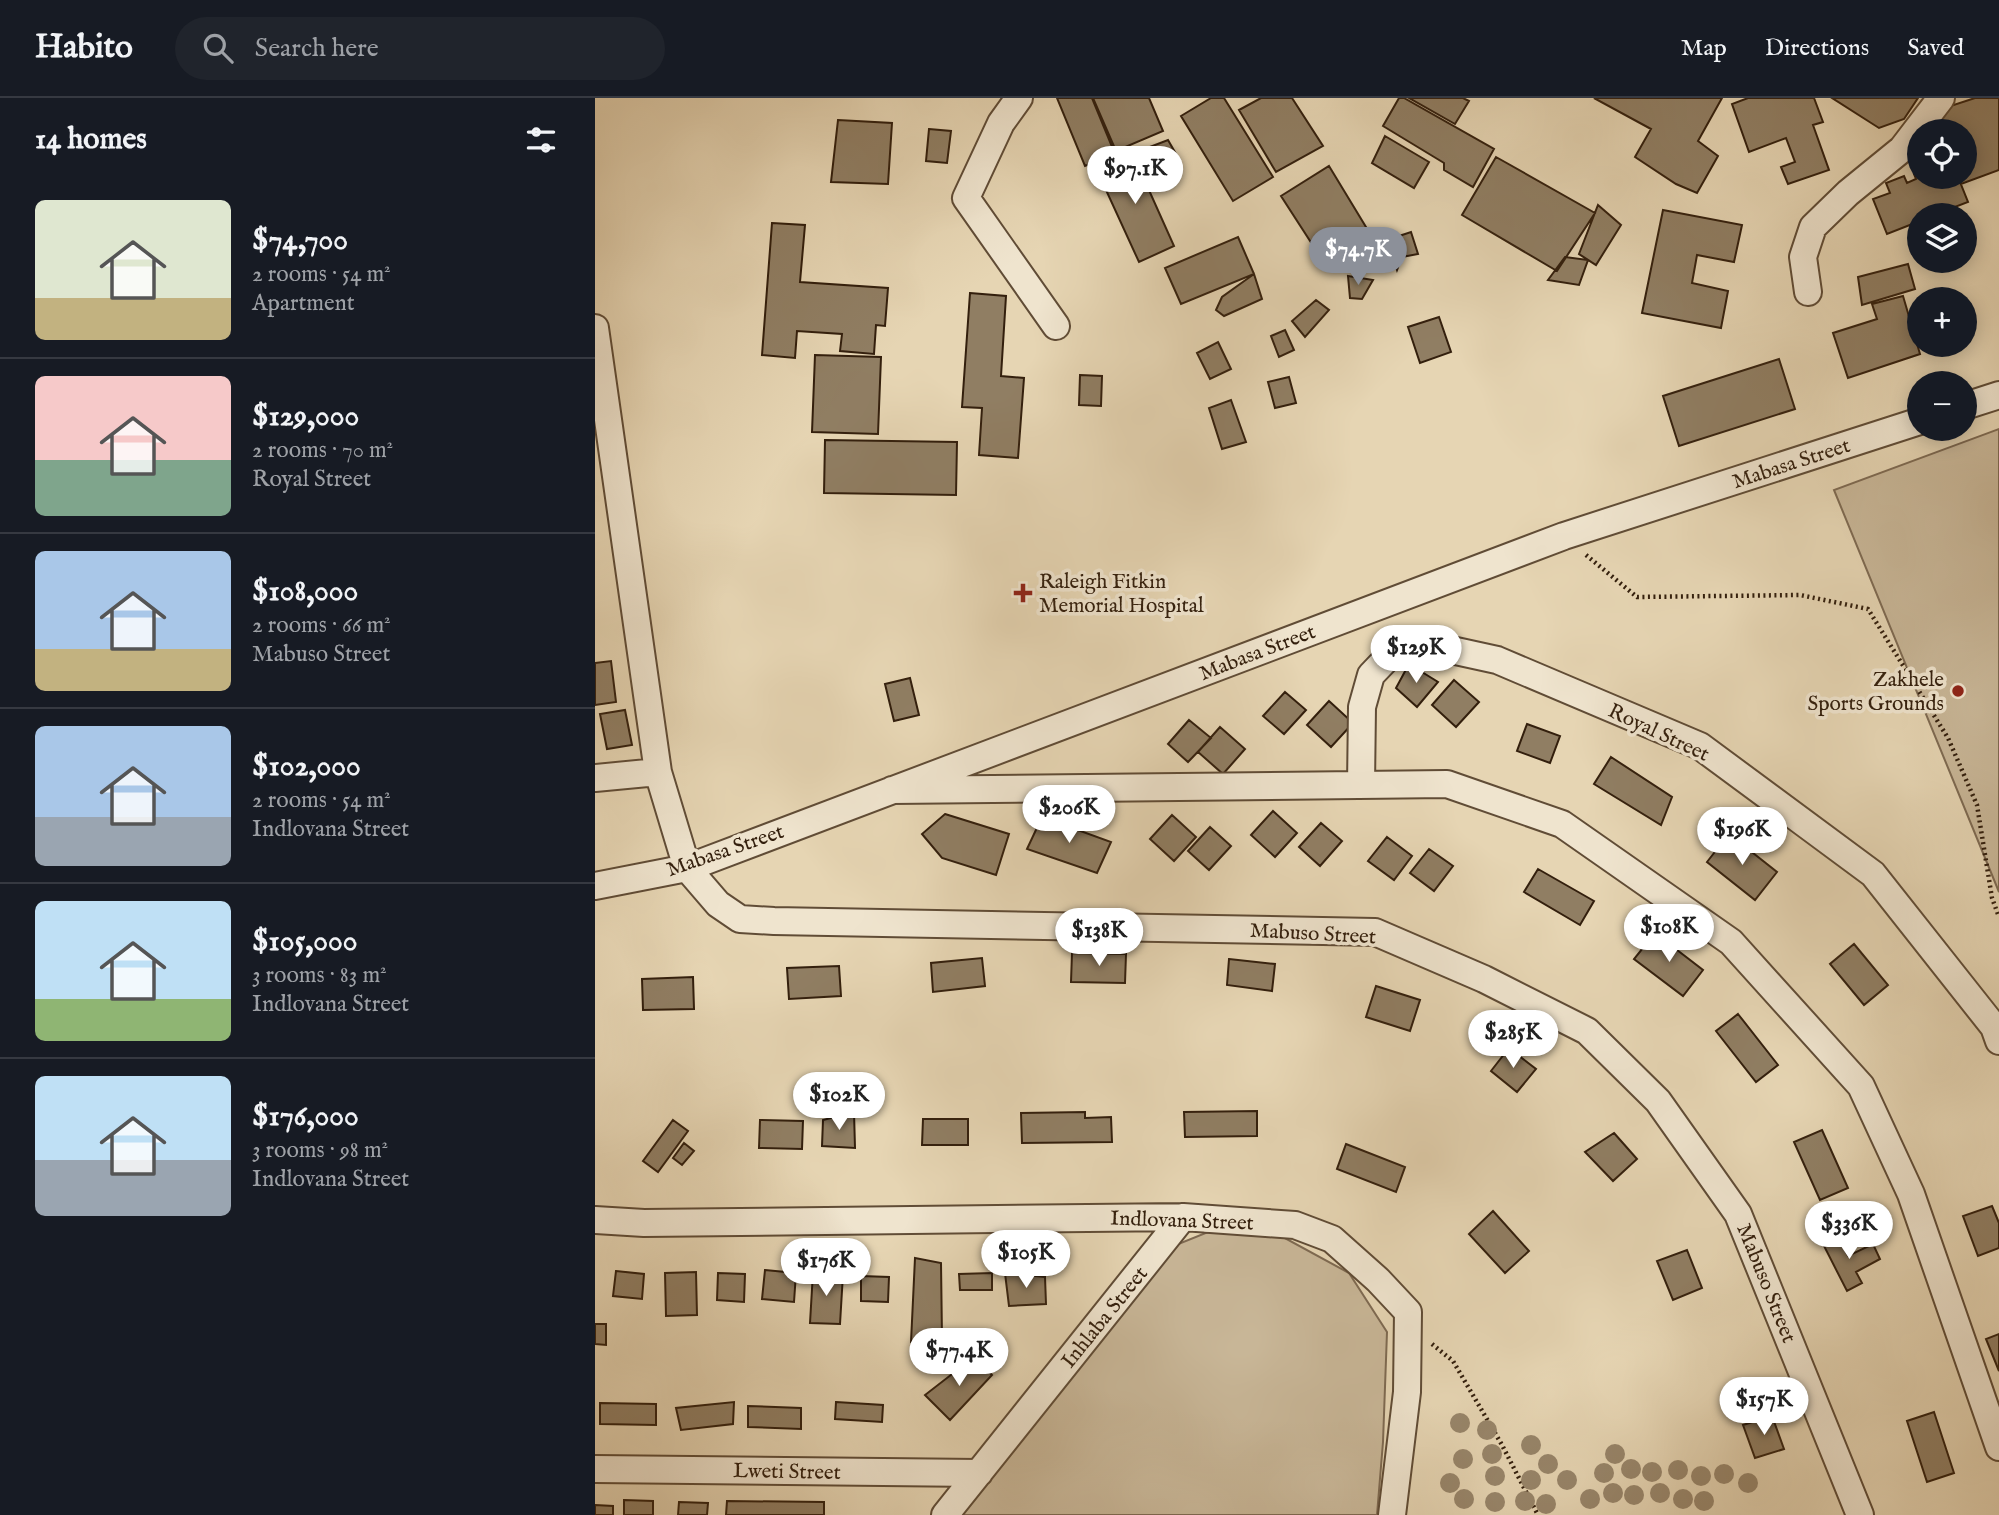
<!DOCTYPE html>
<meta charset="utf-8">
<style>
:root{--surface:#171b24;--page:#20242c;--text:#f1f3f6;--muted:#9ea1a6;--line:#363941;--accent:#8c9099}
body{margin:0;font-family:"IM FELL English",serif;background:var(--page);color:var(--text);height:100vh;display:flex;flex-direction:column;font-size:26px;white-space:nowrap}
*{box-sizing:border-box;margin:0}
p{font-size:23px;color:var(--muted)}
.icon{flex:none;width:38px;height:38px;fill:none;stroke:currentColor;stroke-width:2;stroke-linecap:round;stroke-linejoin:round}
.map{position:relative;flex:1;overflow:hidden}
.side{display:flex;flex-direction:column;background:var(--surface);width:595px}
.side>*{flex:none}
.tools{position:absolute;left:1312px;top:21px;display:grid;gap:14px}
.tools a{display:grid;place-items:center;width:70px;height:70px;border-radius:50%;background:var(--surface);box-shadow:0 4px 18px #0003;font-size:35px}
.price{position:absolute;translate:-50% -60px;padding:0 16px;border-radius:24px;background:#fff;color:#222;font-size:23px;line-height:46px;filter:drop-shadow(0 2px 4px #0008)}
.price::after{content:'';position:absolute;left:50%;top:42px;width:21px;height:16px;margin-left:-10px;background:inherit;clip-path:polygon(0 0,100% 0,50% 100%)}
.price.on{background:var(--accent);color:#fff}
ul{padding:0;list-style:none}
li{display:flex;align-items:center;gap:21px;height:175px;padding:0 35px}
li+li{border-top:2px solid var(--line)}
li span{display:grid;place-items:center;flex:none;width:196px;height:140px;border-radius:10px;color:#555}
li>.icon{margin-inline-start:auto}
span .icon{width:84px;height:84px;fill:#fffc;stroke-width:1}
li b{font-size:30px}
h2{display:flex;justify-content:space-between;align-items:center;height:84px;padding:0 35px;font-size:30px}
header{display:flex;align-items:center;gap:42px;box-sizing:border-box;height:98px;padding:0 35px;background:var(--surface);border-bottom:2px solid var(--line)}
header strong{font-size:33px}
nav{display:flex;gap:38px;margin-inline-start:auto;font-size:24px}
.search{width:490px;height:63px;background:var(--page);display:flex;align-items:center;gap:18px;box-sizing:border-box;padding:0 24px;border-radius:38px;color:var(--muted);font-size:26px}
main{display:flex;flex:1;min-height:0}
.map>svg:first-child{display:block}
.green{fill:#c8b697;stroke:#7e6a52;stroke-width:2}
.building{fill:#907e63;stroke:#331f0d;stroke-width:2}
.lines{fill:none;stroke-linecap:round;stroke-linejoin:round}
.minor-casing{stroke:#604c36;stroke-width:30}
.path{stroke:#331f0d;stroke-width:4.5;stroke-dasharray:2 3.5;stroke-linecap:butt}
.minor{stroke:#efe4ce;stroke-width:26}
.tree{fill:#98866b}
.poi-dot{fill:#8f2418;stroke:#efe4ce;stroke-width:2.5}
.labels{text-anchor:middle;stroke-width:7;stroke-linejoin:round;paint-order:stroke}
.street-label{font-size:21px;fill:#331f0d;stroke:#efe4ce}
.poi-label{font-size:21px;fill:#331f0d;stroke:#efe4ce;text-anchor:start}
</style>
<header>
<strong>Habito</strong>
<div class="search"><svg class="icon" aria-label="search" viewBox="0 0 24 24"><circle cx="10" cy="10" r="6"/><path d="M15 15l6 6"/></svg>Search here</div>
<nav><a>Map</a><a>Directions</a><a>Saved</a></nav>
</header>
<main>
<section class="side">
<h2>14 homes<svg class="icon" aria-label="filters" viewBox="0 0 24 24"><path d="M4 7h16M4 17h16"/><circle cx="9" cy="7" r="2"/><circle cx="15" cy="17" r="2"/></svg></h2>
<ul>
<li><span style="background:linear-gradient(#dfe7d0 70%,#c2b280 0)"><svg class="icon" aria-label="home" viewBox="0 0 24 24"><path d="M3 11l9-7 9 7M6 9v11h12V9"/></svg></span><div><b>$74,700</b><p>2 rooms · 54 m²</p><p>Apartment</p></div></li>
<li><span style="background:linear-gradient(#f6c9c9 60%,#7fa58c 0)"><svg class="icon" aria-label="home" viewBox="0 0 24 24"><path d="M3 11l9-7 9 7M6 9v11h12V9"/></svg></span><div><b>$129,000</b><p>2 rooms · 70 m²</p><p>Royal Street</p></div></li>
<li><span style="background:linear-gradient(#a9c7e8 70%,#c2b280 0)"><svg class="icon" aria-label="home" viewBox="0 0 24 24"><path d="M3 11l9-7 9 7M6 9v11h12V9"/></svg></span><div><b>$108,000</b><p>2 rooms · 66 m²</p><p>Mabuso Street</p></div></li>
<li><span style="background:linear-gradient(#a9c7e8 65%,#9aa5b1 0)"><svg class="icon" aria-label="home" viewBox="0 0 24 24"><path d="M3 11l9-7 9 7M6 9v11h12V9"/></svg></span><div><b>$102,000</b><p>2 rooms · 54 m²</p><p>Indlovana Street</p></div></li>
<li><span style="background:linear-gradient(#bfe0f5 70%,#8fb573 0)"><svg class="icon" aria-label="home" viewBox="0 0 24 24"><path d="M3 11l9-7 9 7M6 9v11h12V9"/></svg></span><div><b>$105,000</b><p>3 rooms · 83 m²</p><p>Indlovana Street</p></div></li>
<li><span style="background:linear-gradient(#bfe0f5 60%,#9aa5b1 0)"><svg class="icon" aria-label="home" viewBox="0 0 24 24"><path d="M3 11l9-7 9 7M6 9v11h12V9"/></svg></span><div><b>$176,000</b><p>3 rooms · 98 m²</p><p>Indlovana Street</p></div></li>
</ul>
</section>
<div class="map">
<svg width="1404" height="1417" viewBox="0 0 1404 1417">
<rect width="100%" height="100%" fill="#e6d5b3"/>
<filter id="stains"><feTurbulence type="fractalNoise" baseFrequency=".00286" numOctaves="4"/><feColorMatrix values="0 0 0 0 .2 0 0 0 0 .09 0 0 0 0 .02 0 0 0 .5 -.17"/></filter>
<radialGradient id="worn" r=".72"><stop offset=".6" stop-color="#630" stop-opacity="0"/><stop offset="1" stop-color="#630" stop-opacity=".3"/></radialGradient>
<path class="green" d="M1404,331V794L1239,392Z
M618,1132L688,1139L754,1175L792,1234L788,1344L782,1417H363L561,1155Z"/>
<path class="building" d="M462,0H497L520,56L490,68Z
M498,0H554L568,33L521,53Z
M616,0H629L678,79L638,103L586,18Z
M666,0H697L728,48L681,74L644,12Z
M804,0H809L899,51L878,89L849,72V65L788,28Z
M814,0H868L874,3L860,26Z
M999,0H1127L1103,43L1123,58L1102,95L1081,86L1040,59L1056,31Z
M1153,0H1219L1228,24L1218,27L1234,72L1193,86L1186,69L1200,64L1191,40L1154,54L1137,6Z
M1237,0H1323L1309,21L1284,30Z
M1380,0H1404V72L1366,86L1363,79H1370V33H1345L1337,14Z
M243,22L297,25L293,86L236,84Z
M334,31L356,33L352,65L331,63Z
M790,38L834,64L819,90L777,65Z
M573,42L581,56L556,63L547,52Z
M536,52L579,148L544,164L500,68Z
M901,59L1000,115L962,173L867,117Z
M734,68L774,134L728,163L686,98Z
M1325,74V79H1363L1373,104L1339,117H1325V123L1292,136L1278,101L1295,95L1291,85L1309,78L1312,85L1321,81L1319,76Z
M1003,107L1026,127L1001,167L984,156Z
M1068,112L1147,127L1139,164L1102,157L1097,185L1133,193L1126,230L1047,215Z
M177,125L210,127L205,184L293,190L290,228L281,227L279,256L245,253L247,236L202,233L200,260L167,257Z
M816,134L823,156L807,159L802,172L792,142Z
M643,139L659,176L586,206L570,170Z
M970,159L993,162L984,187L953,182Z
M1313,166L1320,191L1267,207L1263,179Z
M659,176L667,201L629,218L621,212L627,199Z
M753,178L778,182L767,201L755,200Z
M375,195L411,198L406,278L429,280L423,360L384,357L387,310L367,309Z
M1308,198L1325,256L1253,280L1238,235L1282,221L1277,206Z
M721,202L734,212L710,239L697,223Z
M844,219L856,254L825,265L813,229Z
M690,232L699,252L684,259L676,238Z
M623,244L636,271L615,281L602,255Z
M220,257L286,259L283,336L217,334Z
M1184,261L1200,311L1084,348L1068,298Z
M485,277L507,278L506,308L484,307Z
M694,279L701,305L680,310L673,284Z
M636,302L651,344L627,351L614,310Z
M230,342L362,344L361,397L229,395Z
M16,563L21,604L0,607V565Z
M814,566L843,584L822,609L801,590Z
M315,580L324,617L299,623L290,586Z
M859,582L884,604L861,629L837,607Z
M690,594L711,612L689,636L668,618Z
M734,603L758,625L736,649L712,627Z
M30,612L37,647L12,651L5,616Z
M594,622L616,640L593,664L573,646Z
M932,626L965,638L955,665L922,653Z
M625,629L650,651L628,676L603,654Z
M1016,659L1077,699L1066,727L999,686Z
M678,713L702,735L680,759L656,737Z
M350,716L414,736L401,777L347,760L327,736Z
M577,717L601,739L579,763L555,741Z
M447,719L516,744L502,775L432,751Z
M726,725L747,743L725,768L704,749Z
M615,729L636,748L614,772L593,753Z
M1134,736L1182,774L1160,802L1112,764Z
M792,739L817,758L799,782L773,763Z
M834,751L858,768L839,793L815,775Z
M943,771L999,803L985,827L929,794Z
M1060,835L1108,872L1088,898L1039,861Z
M1259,846L1293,887L1269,907L1235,866Z
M477,855L531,856L530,885L476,884Z
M387,860L390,888L338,894L336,865Z
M634,861L680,866L677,893L632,887Z
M244,868L246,898L194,901L192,870Z
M98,879L99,911L48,912L47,881Z
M781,888L825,902L815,933L771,919Z
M1143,916L1183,967L1161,984L1121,933Z
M914,950L941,971L922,994L896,973Z
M662,1013V1038L590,1039L589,1014Z
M259,1014L260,1050L227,1048L228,1022Z
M490,1014V1020L516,1019L517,1044L427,1045L426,1015Z
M328,1021H373V1047H327Z
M78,1022L93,1033L63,1074L48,1063Z
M165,1022L208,1023L207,1051L164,1050Z
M1227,1032L1253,1090L1225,1102L1199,1044Z
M1019,1035L1042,1061L1018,1083L990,1054Z
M89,1045L99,1053L87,1067L78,1060Z
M751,1046L810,1069L801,1094L742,1071Z
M1397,1108L1404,1125V1150L1383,1158L1368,1118Z
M898,1113L934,1153L910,1175L874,1136Z
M1242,1136L1253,1158L1278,1146L1285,1161L1261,1174L1267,1185L1252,1193L1227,1144Z
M1092,1152L1107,1190L1078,1202L1062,1163Z
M320,1160L346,1165L347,1240L316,1244Z
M170,1172L201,1175L199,1204L167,1201Z
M21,1173L49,1176L47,1201L18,1198Z
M101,1174L102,1217L71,1218L70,1175Z
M218,1174L248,1176L245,1226L215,1225Z
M123,1175L150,1176L149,1204L122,1202Z
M397,1175V1192H365L364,1176Z
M410,1175L450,1179L451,1206L414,1208Z
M266,1178L294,1179L293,1204L266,1203Z
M0,1226H11V1247L0,1246Z
M1404,1236V1273L1391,1241Z
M379,1259L397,1277L355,1322L330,1297Z
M139,1304L138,1326L86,1332L81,1310Z
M241,1304L288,1307L287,1324L240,1321Z
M5,1305L61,1306V1327L5,1326Z
M153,1308L206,1310V1331L153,1329Z
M1339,1314L1359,1375L1332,1384L1312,1323Z
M1177,1318L1189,1351L1160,1360L1148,1327Z
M29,1402L58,1403V1417H29Z
M132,1403L229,1404V1417H131Z
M84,1404L113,1405L112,1417H83Z
M0,1407L18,1408V1417H0Z"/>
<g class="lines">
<defs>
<path id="minor" d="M424,0L406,25L371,100L461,228
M1213,194L1208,159L1218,129L1253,95L1307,51L1346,0
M0,230L63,674L92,770L123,806L145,821L179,823L780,834L889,881L992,933L1063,1003L1143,1116L1265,1417
M1370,308L1404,297
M0,680L63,674
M766,687L767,609L776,577L798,554L838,548L902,562L1105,648L1278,776L1399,929L1404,943
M297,692L852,686L967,726L1136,844L1266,988L1316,1096L1404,1349
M0,788L92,770L969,438L1325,323
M0,1122L49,1125L588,1119L700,1127L737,1141L783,1182L813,1214L812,1294L797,1417
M0,1371L384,1375
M350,1417L588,1119"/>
</defs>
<use href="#minor" class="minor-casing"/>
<path class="path" d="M991,457L1042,499L1205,497L1273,511L1353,640L1382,707L1397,800L1404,819
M837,1246L858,1263L907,1347L943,1417"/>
<use href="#minor" class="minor"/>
</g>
<g class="tree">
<circle cx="865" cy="1325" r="10"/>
<circle cx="892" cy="1332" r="10"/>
<circle cx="936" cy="1347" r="10"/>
<circle cx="897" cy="1356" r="10"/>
<circle cx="1020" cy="1356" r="10"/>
<circle cx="868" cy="1361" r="10"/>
<circle cx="953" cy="1366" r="10"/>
<circle cx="1036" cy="1371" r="10"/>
<circle cx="1083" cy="1372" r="10"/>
<circle cx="1057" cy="1374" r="10"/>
<circle cx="1009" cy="1375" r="10"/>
<circle cx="1129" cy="1376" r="10"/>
<circle cx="900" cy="1378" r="10"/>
<circle cx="1106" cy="1378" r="10"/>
<circle cx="936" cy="1382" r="10"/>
<circle cx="972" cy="1382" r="10"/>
<circle cx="855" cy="1385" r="10"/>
<circle cx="1153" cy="1385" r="10"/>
<circle cx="1018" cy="1395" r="10"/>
<circle cx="1065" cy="1395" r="10"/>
<circle cx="1039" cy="1397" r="10"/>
<circle cx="869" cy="1401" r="10"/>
<circle cx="995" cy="1401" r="10"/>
<circle cx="1088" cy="1401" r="10"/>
<circle cx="930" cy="1403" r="10"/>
<circle cx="1109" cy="1403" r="10"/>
<circle cx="900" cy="1404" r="10"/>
<circle cx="951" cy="1406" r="10"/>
</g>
<g class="poi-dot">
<path d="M424.5 484.5h7v7h7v7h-7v7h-7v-7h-7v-7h7z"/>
<circle cx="1363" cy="593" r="7"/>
</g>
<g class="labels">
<g class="street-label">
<text transform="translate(1196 365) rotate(-18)" y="7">Mabasa Street</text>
<text transform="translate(662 554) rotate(-21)" y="7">Mabasa Street</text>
<text transform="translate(1064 634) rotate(25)" y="7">Royal Street</text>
<text transform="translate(130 752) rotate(-19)" y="7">Mabasa Street</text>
<text transform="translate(718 835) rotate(3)" y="7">Mabuso Street</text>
<text transform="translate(587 1122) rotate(2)" y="7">Indlovana Street</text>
<text transform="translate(1172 1185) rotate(68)" y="7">Mabuso Street</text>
<text transform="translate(509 1219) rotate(-51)" y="7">Inhlaba Street</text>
<text transform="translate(192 1373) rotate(1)" y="7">Lweti Street</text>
</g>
<g class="poi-label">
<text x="444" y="490">Raleigh Fitkin<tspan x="444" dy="24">Memorial Hospital</tspan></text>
<text x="1349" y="588" text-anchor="end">Zakhele<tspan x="1349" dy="24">Sports Grounds</tspan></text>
</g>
</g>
<rect width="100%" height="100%" filter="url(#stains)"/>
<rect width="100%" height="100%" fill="url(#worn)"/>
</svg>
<div class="tools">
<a><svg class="icon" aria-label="locate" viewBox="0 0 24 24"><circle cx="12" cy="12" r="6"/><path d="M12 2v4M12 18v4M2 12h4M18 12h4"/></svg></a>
<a><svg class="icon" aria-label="layers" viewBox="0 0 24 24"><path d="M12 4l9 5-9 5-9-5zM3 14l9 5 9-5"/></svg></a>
<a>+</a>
<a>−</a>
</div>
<b class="price" style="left:540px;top:108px">$97.1K</b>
<b class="price on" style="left:763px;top:189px">$74.7K</b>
<b class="price" style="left:821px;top:587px">$129K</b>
<b class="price" style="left:474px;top:747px">$206K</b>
<b class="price" style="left:1147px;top:769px">$196K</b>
<b class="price" style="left:1074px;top:866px">$108K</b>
<b class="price" style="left:504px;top:870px">$138K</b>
<b class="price" style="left:918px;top:972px">$285K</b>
<b class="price" style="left:244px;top:1034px">$102K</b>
<b class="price" style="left:1254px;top:1163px">$336K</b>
<b class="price" style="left:431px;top:1192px">$105K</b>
<b class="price" style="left:231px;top:1200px">$176K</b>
<b class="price" style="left:364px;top:1290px">$77.4K</b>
<b class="price" style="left:1169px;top:1339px">$157K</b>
</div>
</main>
